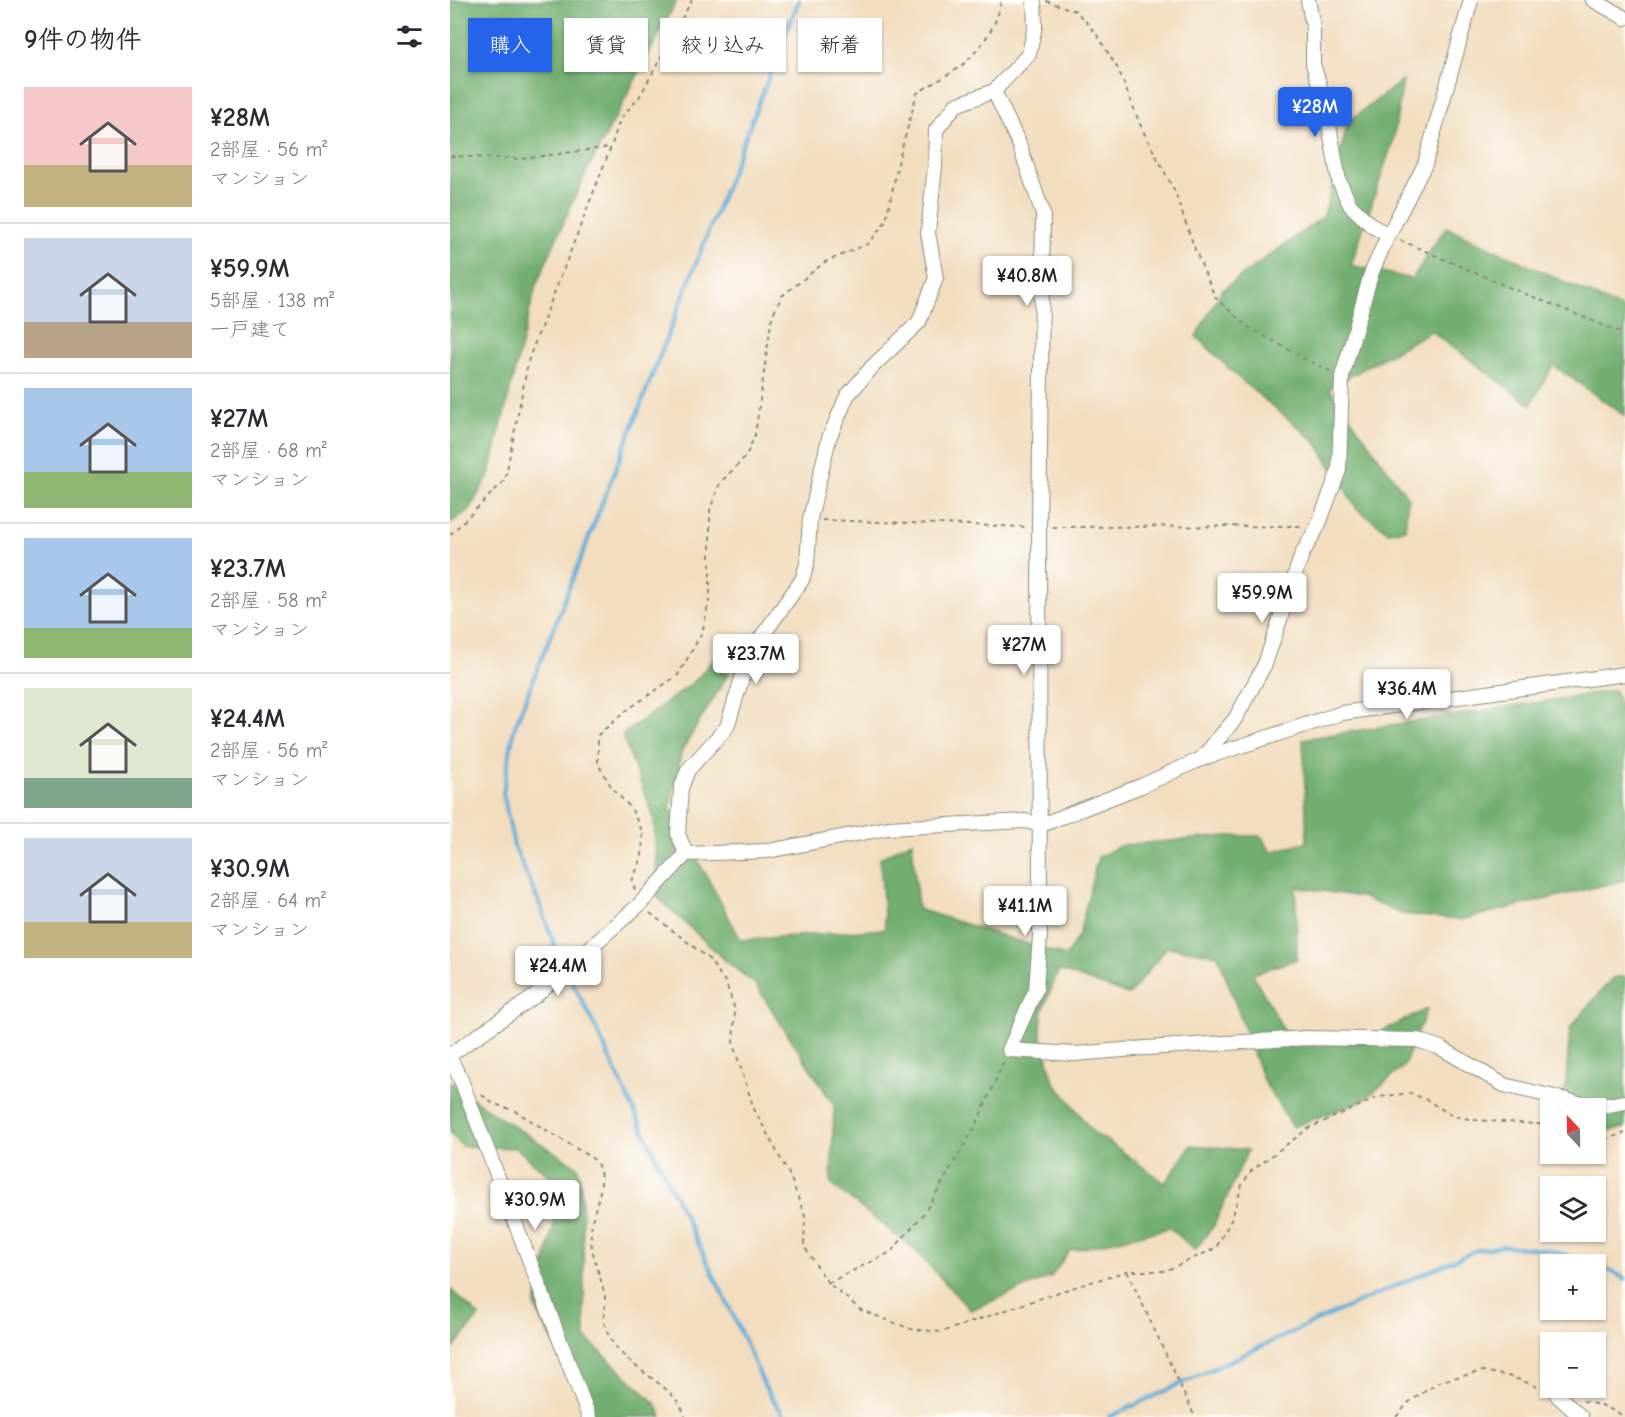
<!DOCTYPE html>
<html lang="ja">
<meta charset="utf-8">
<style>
:root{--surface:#fff;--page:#f7f7f7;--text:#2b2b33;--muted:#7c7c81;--line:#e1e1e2;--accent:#2563eb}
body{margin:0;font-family:"Comic Neue","Klee One",sans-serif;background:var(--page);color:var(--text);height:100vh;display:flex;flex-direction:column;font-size:22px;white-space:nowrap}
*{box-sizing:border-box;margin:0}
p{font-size:20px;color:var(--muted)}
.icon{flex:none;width:33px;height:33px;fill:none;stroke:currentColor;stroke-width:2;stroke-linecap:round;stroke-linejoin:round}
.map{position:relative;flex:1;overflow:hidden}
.details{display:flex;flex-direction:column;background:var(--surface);width:450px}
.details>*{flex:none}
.hud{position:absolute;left:18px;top:18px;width:570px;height:54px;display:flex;gap:12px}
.needle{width:39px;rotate:338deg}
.tools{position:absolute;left:1090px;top:1098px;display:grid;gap:12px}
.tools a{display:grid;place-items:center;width:66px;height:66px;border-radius:0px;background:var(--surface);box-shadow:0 2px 4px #0004;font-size:30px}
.price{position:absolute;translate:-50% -51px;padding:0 14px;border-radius:6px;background:#fff;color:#222;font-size:20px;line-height:39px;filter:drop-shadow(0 2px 3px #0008)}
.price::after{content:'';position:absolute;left:50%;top:36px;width:18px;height:14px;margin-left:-9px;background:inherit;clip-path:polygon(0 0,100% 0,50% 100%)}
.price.current{background:var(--accent);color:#fff}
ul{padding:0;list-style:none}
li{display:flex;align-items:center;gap:18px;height:150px;padding:0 24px}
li+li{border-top:2px solid var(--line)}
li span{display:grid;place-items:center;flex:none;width:168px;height:120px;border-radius:0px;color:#555}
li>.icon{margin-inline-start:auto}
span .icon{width:72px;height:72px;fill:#fffc;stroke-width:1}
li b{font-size:26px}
h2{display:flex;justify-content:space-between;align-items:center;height:72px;padding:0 24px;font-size:26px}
.tag{padding:0 21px;border-radius:0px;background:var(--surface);box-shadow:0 2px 4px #0004;font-size:21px;line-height:54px}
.tag.current{background:var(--accent);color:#fff}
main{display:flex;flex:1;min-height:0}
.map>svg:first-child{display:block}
.forest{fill:#71ae6f;stroke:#487652;stroke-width:1.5}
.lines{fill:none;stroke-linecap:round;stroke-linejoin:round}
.stream{stroke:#5dadd7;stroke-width:4}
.minor-casing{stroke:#888d7a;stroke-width:16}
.path{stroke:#888d7a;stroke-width:2;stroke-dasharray:4.5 4.5;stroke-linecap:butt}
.minor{stroke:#fff;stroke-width:14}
</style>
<main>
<section class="details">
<h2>9件の物件<svg class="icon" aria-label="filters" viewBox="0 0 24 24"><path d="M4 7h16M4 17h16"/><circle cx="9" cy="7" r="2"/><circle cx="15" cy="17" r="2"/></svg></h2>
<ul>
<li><span style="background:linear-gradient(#f6c9c9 65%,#c2b280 0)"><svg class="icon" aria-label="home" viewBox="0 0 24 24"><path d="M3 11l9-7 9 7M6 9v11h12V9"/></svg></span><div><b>¥28M</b><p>2部屋 · 56 m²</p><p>マンション</p></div></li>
<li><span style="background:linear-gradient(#c9d6e8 70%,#b9a48a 0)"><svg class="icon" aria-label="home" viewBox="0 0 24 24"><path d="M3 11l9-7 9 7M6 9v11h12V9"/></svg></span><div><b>¥59.9M</b><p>5部屋 · 138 m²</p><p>一戸建て</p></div></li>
<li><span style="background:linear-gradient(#a9c7e8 70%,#8fb573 0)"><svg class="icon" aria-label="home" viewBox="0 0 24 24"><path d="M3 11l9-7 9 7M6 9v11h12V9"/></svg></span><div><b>¥27M</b><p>2部屋 · 68 m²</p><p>マンション</p></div></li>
<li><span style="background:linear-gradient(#a9c7e8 75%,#8fb573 0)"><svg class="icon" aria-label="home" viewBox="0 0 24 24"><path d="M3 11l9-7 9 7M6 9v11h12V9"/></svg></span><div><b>¥23.7M</b><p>2部屋 · 58 m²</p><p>マンション</p></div></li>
<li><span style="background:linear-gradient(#dfe7d0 75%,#7fa58c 0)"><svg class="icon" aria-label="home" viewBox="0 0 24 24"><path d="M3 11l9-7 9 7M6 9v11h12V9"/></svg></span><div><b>¥24.4M</b><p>2部屋 · 56 m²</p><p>マンション</p></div></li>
<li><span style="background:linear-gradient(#c9d6e8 70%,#c2b280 0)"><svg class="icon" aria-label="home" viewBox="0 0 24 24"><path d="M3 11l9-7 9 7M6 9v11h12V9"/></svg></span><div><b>¥30.9M</b><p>2部屋 · 64 m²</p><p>マンション</p></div></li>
</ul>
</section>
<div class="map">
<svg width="1175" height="1417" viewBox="0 0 1175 1417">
<rect width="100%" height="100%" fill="#fdfcf7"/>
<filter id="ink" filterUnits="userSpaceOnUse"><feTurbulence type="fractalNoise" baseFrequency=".0167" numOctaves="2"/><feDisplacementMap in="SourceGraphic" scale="12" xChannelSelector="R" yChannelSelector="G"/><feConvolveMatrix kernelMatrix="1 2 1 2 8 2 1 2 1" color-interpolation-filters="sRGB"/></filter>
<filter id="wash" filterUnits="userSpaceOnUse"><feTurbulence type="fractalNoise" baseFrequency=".008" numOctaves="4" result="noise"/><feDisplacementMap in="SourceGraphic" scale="24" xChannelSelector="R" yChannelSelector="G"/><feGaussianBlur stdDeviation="1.35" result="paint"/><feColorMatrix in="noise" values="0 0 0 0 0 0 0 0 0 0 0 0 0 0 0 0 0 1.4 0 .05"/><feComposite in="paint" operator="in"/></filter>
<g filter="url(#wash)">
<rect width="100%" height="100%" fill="#f2ddbf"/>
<path class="forest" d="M0,0H227L134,177L86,285L39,475L19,510L0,523Z
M953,80L943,141L901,265L962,279L996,227L1175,310V416L1103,365L1081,405L981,331L879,388L958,498L955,529L939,532L907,509L866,442L791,380L746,336L772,290L874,216L898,122Z
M265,658L279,673L232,750L220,808L291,940L435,929L430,858L462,841L468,909L616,956L629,935L648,857L672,845L777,836H812L821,852L857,842L853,739L1165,690L1175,725V880L1010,920L952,914L911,897L846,887L847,959L803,974L843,1047L908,1043L977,1009L954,1066L914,1100L843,1127L813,1080L768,955L717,947L679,995L609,970L592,1012L591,1035L604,1082L625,1108L644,1134L659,1142L715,1183L741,1145L798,1150L764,1225L745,1250L720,1228L619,1251L601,1277L520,1310L467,1252L381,1184L384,1105L305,984L277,962L208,898L204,818L172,735L245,681Z
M1175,976V1128L1146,1133V1108H1114L1120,1028L1162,978Z
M0,1081L44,1114L128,1167L132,1196L135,1337L206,1404L212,1417H143L85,1307L112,1187L66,1148L12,1146L0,1133Z
M0,1289L29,1316L0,1353Z"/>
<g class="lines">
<path class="stream" d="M1146,1266L1162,1271L1175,1279
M335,1417L316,1389L282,1313L202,1149L139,1014L108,955L90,905L64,846L53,793L64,729L349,0
M659,1417L853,1327L1027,1250L1054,1246L1100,1250L1142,1264"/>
</g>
</g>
<g filter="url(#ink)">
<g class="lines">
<defs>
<path id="minor" d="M858,0L863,27V64L875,103L889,181L900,205L922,226L939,235
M1143,0L1175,18
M544,91L569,144L593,214L589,527L590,936L586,989L559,1050L625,1054L696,1048L856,1038L967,1040L991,1048L1054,1085L1146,1107L1175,1102
M751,759L892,713L1175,674
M236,854L228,834L231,788L238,770L277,727L292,678L305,646L352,580L357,564L360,519L379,438L397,396L423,366L469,322L486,278L478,233L485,166L486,130L506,105L544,91L579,54L585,26L584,0
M0,1055L85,996L189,905L236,854L318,851L438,828L575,821L591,825L691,786L751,759L785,719L815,664L852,554L868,526L889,470L892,377L921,274L935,242L975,164L1021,0
M0,1058L11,1080L139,1417
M1107,1395L1131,1417"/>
</defs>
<use href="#minor" class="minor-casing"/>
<path class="path" d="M596,1L626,11L645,32L668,69L692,129L724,190L746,252L765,297L795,325L859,361L880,371
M0,156L70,159L161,147
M950,240L1051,284L1175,334
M372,520L576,527
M603,527L852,526
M0,535L55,480L79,358L161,147L170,119L190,96L242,0
M185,890L182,881L192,857L193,833L181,808L162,788L148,764V735L177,710L228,675L252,633L260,596V510L270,483L296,456L305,435L322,316L332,296L375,262L418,244L436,221L449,159L467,93C483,83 507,71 519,59C534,43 549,22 551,0
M200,913L258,958L276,983L285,1010L283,1044L304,1109L340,1176L355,1216L354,1246L378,1283L411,1310L461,1329L492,1332L612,1291L677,1271H715L766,1248L782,1218L792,1185L801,1171L859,1128L929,1097L960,1093L975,1099L1003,1116L1025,1120L1101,1125
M32,1095L42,1103L65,1111L145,1160C161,1186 140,1208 141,1235C141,1256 152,1278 155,1298C156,1306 153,1314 154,1321C163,1369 226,1379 235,1417
M1146,1142L1175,1133
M677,1271L745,1417
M378,1283L441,1252L475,1212L526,1125L554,1061
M1133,1401L1153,1406L1175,1416
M946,1417L959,1402L991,1381L1033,1371L1062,1377L1096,1390"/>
<use href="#minor" class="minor"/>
</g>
</g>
</svg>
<div class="tools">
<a><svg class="needle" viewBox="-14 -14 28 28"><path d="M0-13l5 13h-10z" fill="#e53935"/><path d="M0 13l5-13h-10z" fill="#7c7c81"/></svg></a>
<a><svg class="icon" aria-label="layers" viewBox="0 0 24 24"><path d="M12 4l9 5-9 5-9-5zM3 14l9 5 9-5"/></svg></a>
<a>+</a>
<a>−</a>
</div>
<b class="price current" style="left:865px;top:138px">¥28M</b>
<b class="price" style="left:577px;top:307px">¥40.8M</b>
<b class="price" style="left:812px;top:624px">¥59.9M</b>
<b class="price" style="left:574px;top:676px">¥27M</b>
<b class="price" style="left:306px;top:685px">¥23.7M</b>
<b class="price" style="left:957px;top:720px">¥36.4M</b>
<b class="price" style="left:575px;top:937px">¥41.1M</b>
<b class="price" style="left:108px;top:997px">¥24.4M</b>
<b class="price" style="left:85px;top:1231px">¥30.9M</b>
<div class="hud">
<a class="tag current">購入</a>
<a class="tag">賃貸</a>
<a class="tag">絞り込み</a>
<a class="tag">新着</a>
</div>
</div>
</main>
